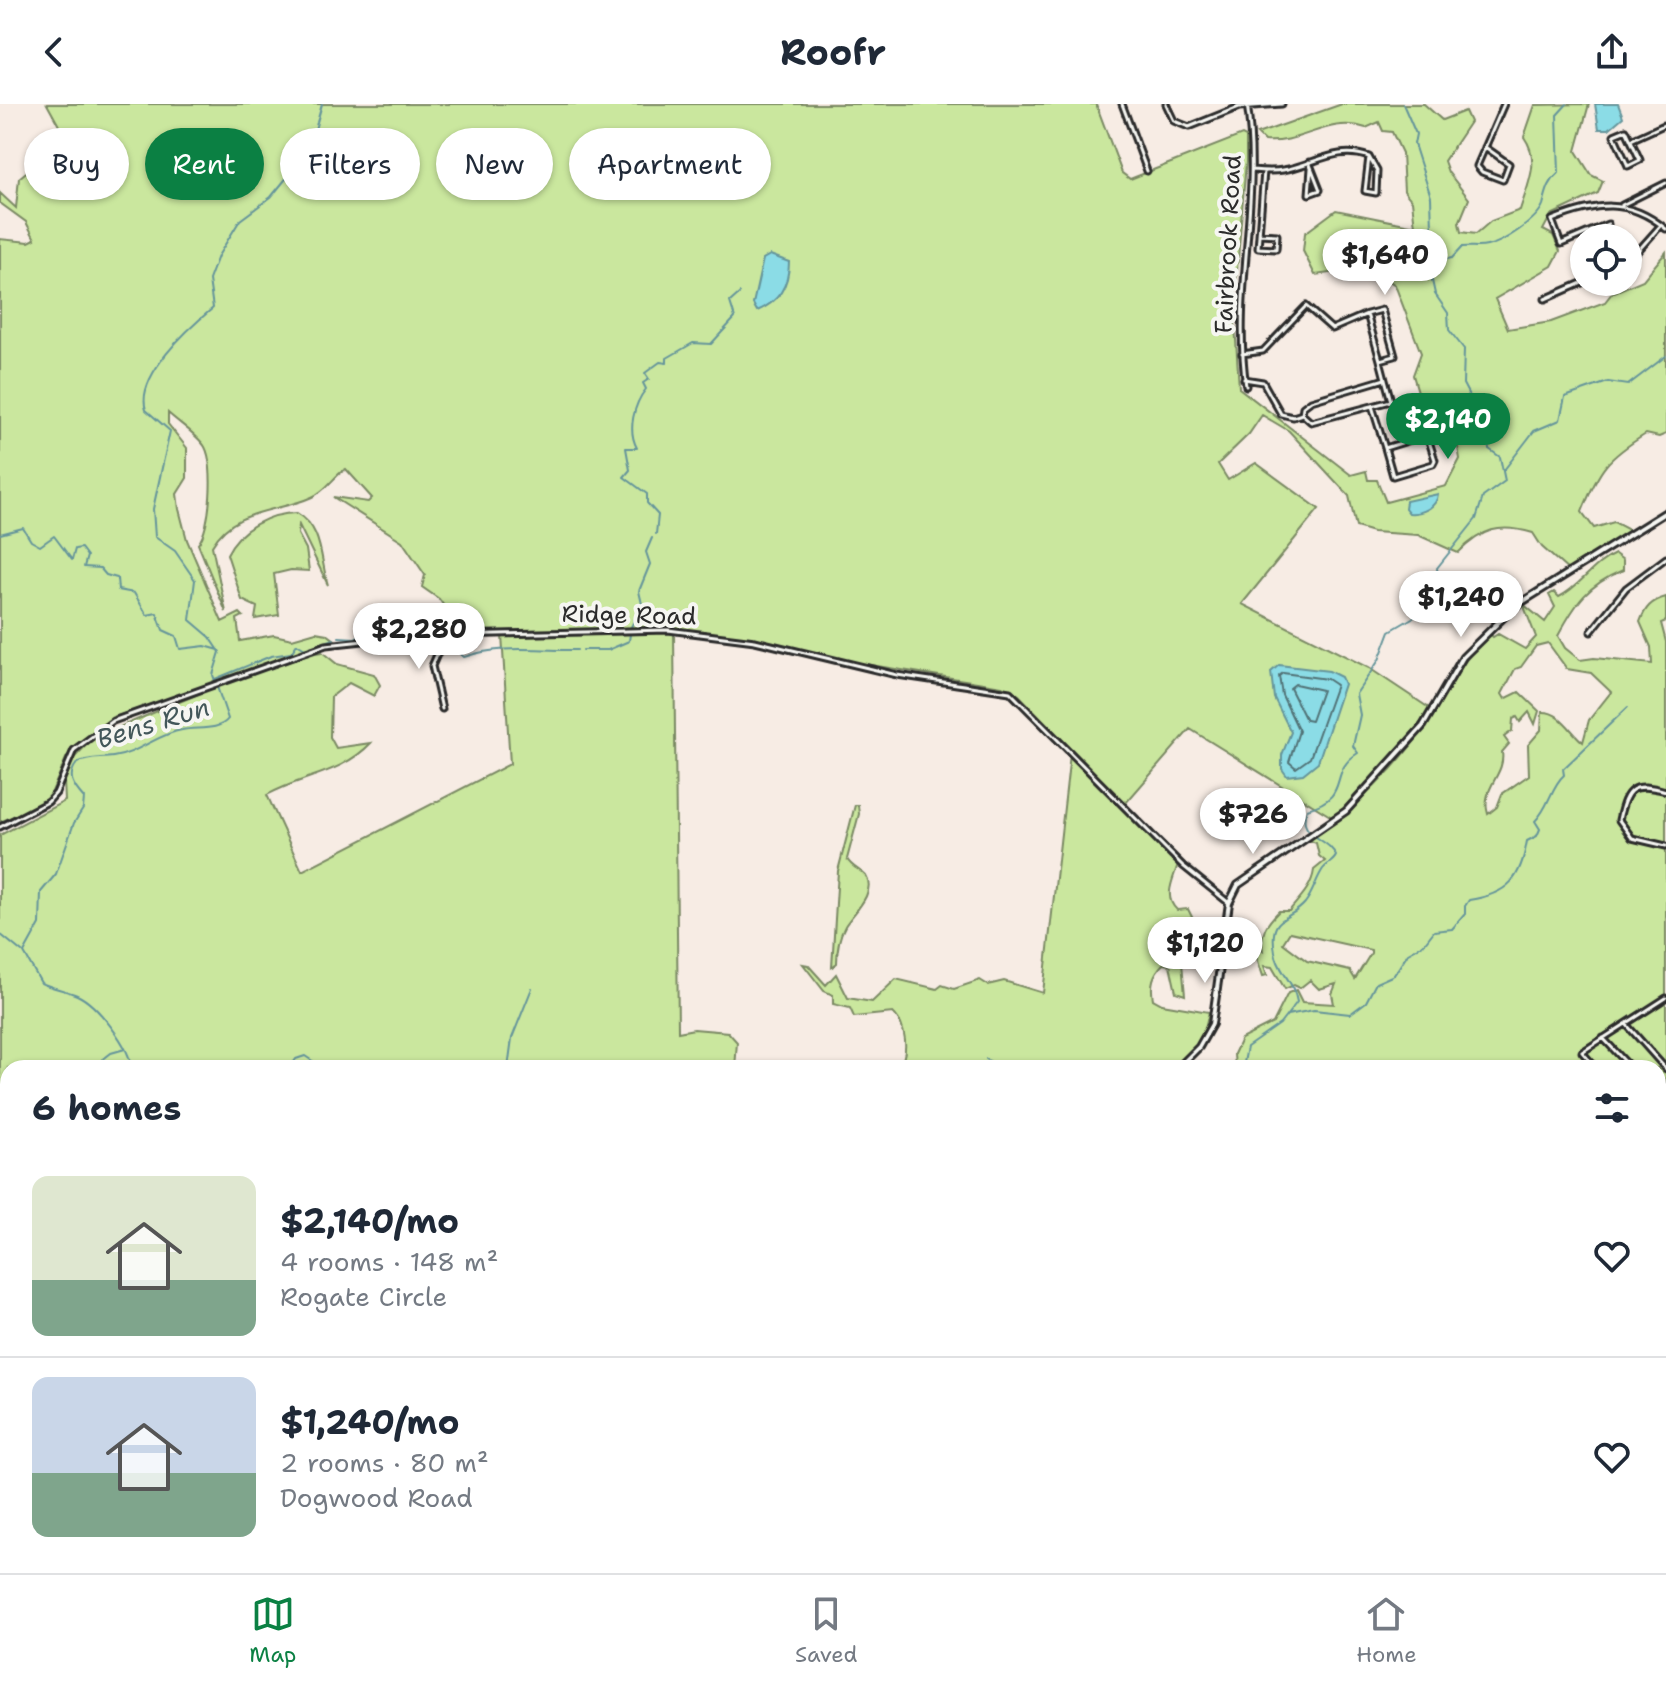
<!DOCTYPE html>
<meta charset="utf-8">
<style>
:root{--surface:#fff;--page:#f2f2f3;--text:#1f2937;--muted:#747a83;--line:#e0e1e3;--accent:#0b8043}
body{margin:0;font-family:"Shantell Sans",sans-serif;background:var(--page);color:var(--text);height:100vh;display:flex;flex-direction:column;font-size:30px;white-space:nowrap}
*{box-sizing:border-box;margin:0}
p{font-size:26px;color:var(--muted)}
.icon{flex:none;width:44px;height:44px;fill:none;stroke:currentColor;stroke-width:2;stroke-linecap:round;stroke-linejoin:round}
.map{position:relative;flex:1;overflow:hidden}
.sheet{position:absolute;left:0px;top:956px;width:1666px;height:514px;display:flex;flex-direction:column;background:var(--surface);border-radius:24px 24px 0 0;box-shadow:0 2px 6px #0004}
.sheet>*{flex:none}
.banner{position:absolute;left:24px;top:24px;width:800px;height:72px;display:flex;gap:16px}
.controls{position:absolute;left:1570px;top:120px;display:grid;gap:16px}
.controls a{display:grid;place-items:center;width:72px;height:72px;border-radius:50%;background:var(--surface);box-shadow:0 2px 6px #0004;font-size:40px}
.price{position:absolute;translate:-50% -68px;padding:0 18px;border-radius:28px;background:#fff;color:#222;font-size:26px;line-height:52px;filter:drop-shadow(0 2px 4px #0008)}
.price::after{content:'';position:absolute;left:50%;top:48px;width:24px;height:18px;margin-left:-12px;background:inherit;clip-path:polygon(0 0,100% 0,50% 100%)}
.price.active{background:var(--accent);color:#fff}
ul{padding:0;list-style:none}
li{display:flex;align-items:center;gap:24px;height:200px;padding:0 32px}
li+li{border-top:2px solid var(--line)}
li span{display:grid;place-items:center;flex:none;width:224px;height:160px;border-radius:16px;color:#555}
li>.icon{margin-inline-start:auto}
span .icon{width:96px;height:96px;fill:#fffc;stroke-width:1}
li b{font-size:34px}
h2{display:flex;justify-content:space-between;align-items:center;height:96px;padding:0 32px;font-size:34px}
.tag{padding:0 28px;border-radius:36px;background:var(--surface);box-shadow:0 2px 6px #0004;font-size:28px;line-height:72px}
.tag.active{background:var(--accent);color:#fff}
header{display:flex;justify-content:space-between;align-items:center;height:104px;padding:0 32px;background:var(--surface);font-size:36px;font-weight:700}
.menu{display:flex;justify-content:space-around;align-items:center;height:112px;border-top:2px solid var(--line);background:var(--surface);font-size:22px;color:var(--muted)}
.menu a{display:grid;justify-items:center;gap:4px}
.menu .active{color:var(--accent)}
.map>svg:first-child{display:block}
.green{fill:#cae79e;stroke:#7a8964;stroke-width:2;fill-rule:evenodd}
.water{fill:#8bdce6;stroke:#65959b;stroke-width:2}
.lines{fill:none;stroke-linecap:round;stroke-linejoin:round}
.shore{stroke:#517276;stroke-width:2}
.stream{stroke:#65959b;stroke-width:2}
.minor-casing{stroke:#2b2b2b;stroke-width:9}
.tertiary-casing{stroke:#2b2b2b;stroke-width:10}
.minor{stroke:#f6f6f2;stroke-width:3}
.tertiary{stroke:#f6f6f2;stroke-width:4}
.labels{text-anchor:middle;stroke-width:8;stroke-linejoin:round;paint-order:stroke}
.street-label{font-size:24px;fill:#2b2b2b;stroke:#f6f6f2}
.water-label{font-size:26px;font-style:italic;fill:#43575a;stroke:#f6f6f2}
</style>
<header><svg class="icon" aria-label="back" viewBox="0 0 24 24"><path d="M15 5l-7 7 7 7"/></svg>Roofr<svg class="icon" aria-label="share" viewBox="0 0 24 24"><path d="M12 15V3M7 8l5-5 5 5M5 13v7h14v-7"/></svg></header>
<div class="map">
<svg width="1666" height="1469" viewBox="0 0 1666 1469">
<rect width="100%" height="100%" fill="#f7ece4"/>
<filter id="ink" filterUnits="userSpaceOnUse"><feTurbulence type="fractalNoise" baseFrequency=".0125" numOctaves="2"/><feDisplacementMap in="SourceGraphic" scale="16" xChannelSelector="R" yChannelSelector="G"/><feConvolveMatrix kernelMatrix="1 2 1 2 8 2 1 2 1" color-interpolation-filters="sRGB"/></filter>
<g filter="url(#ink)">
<path class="green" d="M47,0H1096L1122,69L1130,75L1242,31L1246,33V58L1234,203L1239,284L1351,371L1366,367L1368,376H1377L1386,398L1446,382L1460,355L1453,314L1419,291L1413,271L1421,249L1395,181L1378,169L1361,165L1315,171L1303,147L1305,129L1336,106L1415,122L1412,97L1404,87L1402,49L1392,28L1383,27L1379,18L1366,24C1328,11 1302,41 1264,37L1257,30L1342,0H1424L1442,16L1465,7L1470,18L1444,57L1448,68L1469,95L1459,119L1461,128L1476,130L1491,117L1520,106C1528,80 1541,57 1524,33L1535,1L1589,0L1576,47L1591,71L1603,77L1598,89L1551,111L1543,126L1553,131L1560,147L1552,162L1495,195L1508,225L1551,218L1605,198L1612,189L1643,176L1666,148V330L1659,333L1646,330C1607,354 1599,365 1582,408L1594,424L1614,418L1631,427L1569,467L1542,443L1533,429C1499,419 1482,425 1458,449L1418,431L1373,428L1356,423L1349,392L1289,327L1262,311L1249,330L1218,360L1228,376L1256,359L1319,405L1242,500L1369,564L1432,606L1335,715L1190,625L1125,700L1019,591L1002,582L858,559L757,535L677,524L462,528L439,495L422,483L425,471L402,437L333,393L368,398L372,394L346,365C333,372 329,385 312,393C277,409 234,404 212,442L226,508L198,440C211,425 215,361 205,343C199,332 179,319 168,309V320L187,344V374L177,390L179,405L187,436L222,518L240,509L243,512L237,515L240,537L274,531L292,535L316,528L327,530L335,536L115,613L67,652L51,690L39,701L0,718V135L29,138L35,135L26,118L0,99V89L16,104L19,74L55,44L63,29Z
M297,409C323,424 320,455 328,481L299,421L298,430L306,445L309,467L291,466L274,470L279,511L255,515L257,503L242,496L227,450C239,425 269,409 297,409Z
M1615,450L1623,456V466C1588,481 1576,498 1558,532L1565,544L1580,556L1594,554L1652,560L1651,543L1640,518C1645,504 1651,497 1666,493V517L1661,519L1666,538V1037L1658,1048V964H1235L1234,950L1241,935L1273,919L1288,889L1296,886L1302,898L1334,900L1332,890L1336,880L1319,885L1310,876L1300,884L1294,881L1285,885L1272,863L1264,862L1267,871L1263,872L1255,848L1263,847C1260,829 1266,820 1279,807H1289C1299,795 1312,783 1314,766L1325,757L1319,752L1316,739L1308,736C1355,707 1399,661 1431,615C1454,581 1457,561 1489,529L1493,533L1498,530L1525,545L1536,533L1523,500L1545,518L1555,503L1549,491L1554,488L1559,493C1580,483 1592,460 1615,450ZM1548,539L1567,565L1591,569L1611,588L1589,616L1583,638C1571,629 1561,607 1542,608L1541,626L1528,641L1529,671L1502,690L1497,703L1488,710C1480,684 1506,671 1502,648L1509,640L1504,633L1512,627L1513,615L1517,613L1520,618L1529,608L1535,620L1539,607L1519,588L1505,595L1502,590L1515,565L1521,563L1536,542ZM1290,828L1371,846V849L1355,875L1350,867L1307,857L1283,839Z
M674,529L678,928L694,925L728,928L737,938L735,964H8L6,1142L0,1105V731L65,697L64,677L74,654L93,634L227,578L315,549L322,548L337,560L374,570L380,581L374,592L349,579L331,593L330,633L336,644L371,639C342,670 303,671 267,691L302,767L510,660L502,531Z
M1070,650L1178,760C1173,776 1163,793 1177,806L1188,805L1195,819L1181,848L1185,891L1176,888L1170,861L1163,860C1153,870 1150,880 1153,895L1162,900L1209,908L1203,934L1174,964H898C910,950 906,921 893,909L854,913L850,904L833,900V891L824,887L803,860L808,861L826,881L836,870L848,894L872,898L896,875L937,885L942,881L954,885L980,876L988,881L1004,877L1043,889Z
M855,701H858L859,710L847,755C852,764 860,765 866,772C877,789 852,810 845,822C838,834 837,846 837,859L832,863L838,767Z
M8,1395V1462H1065L1060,1469H738L733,1462L712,1469H0V1407L6,1403Z
M1078,1462H1189L1185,1469H1071Z
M1381,1462H1471L1467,1469H1383Z
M1485,1462H1573L1569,1469H1490Z"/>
<path class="water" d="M1595,0H1618L1623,13L1609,25H1599Z
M770,151L789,158C789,181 779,198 757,207L753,200L763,155Z
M1438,390C1437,404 1421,410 1409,409L1405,404L1406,397Z
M1279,561L1329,567L1341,573L1344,580L1318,658L1303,670L1287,672L1282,665V651L1291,628L1274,594L1271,568Z"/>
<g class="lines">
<path class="shore" d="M1283,569L1327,575L1336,581L1310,654L1296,664L1289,658L1299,627L1282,591L1279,572Z
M1295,580L1322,586L1311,617L1306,616L1290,584Z"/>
<path class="stream" d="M1403,0L1416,30L1414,40L1431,93L1433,156
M1504,366L1534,327L1560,316L1565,293L1608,278L1628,281L1666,252
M0,430L23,424L31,437L40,442L54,432L72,456L75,445L81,444L87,452L84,463L100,464L106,471L117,474L118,486L134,489L147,511L157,509L163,526L176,532L180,545L205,542L219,546
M656,430L658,411L647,399V390L624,373L630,366L626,344H637C627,326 634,300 646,285L643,279L649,275L645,269L660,258L667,259V254L693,239L711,240L735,214L730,198L740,189
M373,525L405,527
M630,525L642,500L639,487L650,460L646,448L652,434
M410,526L418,525L437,510L453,528
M339,533L355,534L366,527
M455,535L454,545L464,553C502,540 537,547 577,546
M583,546H608L629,537L630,530
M215,575L271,552L291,549L297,540L305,545L334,535
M0,830L22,848
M1287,911L1314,906L1350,910L1366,898L1376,879L1394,871L1408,849L1424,840L1434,827L1452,825L1465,810V802L1469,796C1509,790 1521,774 1527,737L1537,732L1540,725L1535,717C1549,704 1551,682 1564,671L1563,665L1628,603
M986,955L1001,964
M92,964L111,949L125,945
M131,964C131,944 97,900 77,891C65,886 52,884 41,879L24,849L40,820L41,788L56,770L74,719L83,705L84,694C74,683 66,673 77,659C89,653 100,655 113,653C138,650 157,630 182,626C197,623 219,627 228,615L213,571L220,548L210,533L190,516L195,476L175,447L155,433L153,405L170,327L146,306C135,272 190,223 213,204L209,176L218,152L240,116L271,93L294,65L313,33L322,0
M290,964L296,955L305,952L323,964
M508,964L512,934L532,884
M1243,964L1247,943L1280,920L1297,898C1293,875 1278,868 1275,848C1268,810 1289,818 1305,799C1313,789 1316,775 1323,765C1327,760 1333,758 1336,752C1329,733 1295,733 1307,705C1353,692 1326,669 1358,649L1353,642L1360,611L1356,590L1379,556L1390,527L1414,513L1422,499L1439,481L1437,464L1476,415L1483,393L1505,377L1500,353L1489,345L1486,324L1463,280L1464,245L1449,226L1448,209L1435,190L1429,163L1433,158L1452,154L1462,143C1470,142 1479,144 1487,142C1503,139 1537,116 1543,101C1547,87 1547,80 1559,69L1557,11L1567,0
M0,1033L8,1031
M47,1462H57
M260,1462L268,1469
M344,1462H349
M714,1462L719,1469
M858,1462V1469
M20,1469L27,1465L37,1468L41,1462
M327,1469L334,1462
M1071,1469L1076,1462"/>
<defs>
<path id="minor" d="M1122,0L1147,67
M1166,0L1174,17L1189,23L1239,3L1282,0
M1626,26L1640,56L1628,62L1614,31Z
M1631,36L1666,20
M1485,43L1509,60L1503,76L1482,68L1477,62L1504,0
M1309,58L1320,86L1309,90L1311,64
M1252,66C1262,67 1273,68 1283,66C1314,61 1337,41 1369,53L1365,87L1376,89L1377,67L1369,53
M1622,101L1666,79
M1608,120L1561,140L1552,116C1595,99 1628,93 1666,125
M1259,130L1277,131L1276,145L1258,144L1264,67
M1628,158L1661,121
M1545,195L1584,178
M1242,250L1263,247L1306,202L1332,225L1367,210
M1380,256L1367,210L1382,206L1395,252L1380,256L1385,275
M1244,275L1263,278L1281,310L1293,313L1302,310L1311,318L1391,297L1385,275L1311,297L1303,303L1302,310
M1246,282C1232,188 1262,94 1247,0
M1372,302L1385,344L1427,331L1435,356L1433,360L1393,372L1385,344
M1591,528L1626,484L1666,454
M442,605L432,562L445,532
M1666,687C1633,678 1626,683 1619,716L1632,734L1666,742
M0,723L48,698L56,689L74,646L113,617L326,541L410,532L668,526L755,537L897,571L1010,588L1183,762L1229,799
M1626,920L1666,965
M1603,934L1631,964
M1596,964L1582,948L1666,894
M1658,989L1666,982
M1658,1022L1666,1027
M1658,1164L1666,1166
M0,1180L4,1179
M1658,1292L1666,1250
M1658,1369L1666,1382
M1627,1462V1469"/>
<path id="tertiary" d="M1178,964L1199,943L1212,920L1229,799L1238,781L1346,707L1423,622L1463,553L1514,503L1666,408
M1658,1059L1666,1045
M1061,1469L1068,1462
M1588,1469L1589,1462"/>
</defs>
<use href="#minor" class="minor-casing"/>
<use href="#tertiary" class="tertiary-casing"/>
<use href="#minor" class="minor"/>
<use href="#tertiary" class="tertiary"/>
</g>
</g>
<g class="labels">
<g class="street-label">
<text transform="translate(1228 140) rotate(-87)" y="8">Fairbrook Road</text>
<text transform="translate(629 511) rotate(1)" y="8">Ridge Road</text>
</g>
<g class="water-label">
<text transform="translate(153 619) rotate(-17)" y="9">Bens Run</text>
</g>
</g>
</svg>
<div class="controls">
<a><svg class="icon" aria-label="locate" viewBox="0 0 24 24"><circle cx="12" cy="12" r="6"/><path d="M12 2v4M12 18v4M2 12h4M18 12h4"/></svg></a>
</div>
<b class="price" style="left:1385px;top:193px">$1,640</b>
<b class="price active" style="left:1448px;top:357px">$2,140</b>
<b class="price" style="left:1461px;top:535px">$1,240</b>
<b class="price" style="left:419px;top:567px">$2,280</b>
<b class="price" style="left:1253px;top:752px">$726</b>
<b class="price" style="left:1205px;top:881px">$1,120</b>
<div class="banner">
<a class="tag">Buy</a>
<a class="tag active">Rent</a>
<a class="tag">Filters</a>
<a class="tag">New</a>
<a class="tag">Apartment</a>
</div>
<section class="sheet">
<h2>6 homes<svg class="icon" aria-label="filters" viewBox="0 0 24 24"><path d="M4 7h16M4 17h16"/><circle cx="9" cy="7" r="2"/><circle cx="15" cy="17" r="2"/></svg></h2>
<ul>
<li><span style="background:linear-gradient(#dfe7d0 65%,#7fa58c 0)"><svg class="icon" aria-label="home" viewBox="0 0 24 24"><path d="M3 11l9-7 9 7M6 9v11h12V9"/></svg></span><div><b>$2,140/mo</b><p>4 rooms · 148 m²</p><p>Rogate Circle</p></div><svg class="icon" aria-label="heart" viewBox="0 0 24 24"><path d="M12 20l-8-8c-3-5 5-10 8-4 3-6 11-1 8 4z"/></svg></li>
<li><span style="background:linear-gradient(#c9d6e8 60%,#7fa58c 0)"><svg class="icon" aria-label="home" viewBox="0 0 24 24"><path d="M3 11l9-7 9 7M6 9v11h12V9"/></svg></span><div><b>$1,240/mo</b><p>2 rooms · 80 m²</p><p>Dogwood Road</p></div><svg class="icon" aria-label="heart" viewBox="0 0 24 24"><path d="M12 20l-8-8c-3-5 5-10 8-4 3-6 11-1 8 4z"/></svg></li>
</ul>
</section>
</div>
<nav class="menu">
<a class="active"><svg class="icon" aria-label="map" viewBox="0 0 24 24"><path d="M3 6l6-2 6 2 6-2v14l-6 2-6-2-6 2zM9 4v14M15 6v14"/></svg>Map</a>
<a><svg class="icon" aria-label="saved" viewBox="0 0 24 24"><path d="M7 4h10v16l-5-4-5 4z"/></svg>Saved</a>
<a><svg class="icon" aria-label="home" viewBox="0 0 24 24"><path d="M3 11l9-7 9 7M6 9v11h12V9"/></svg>Home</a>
</nav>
